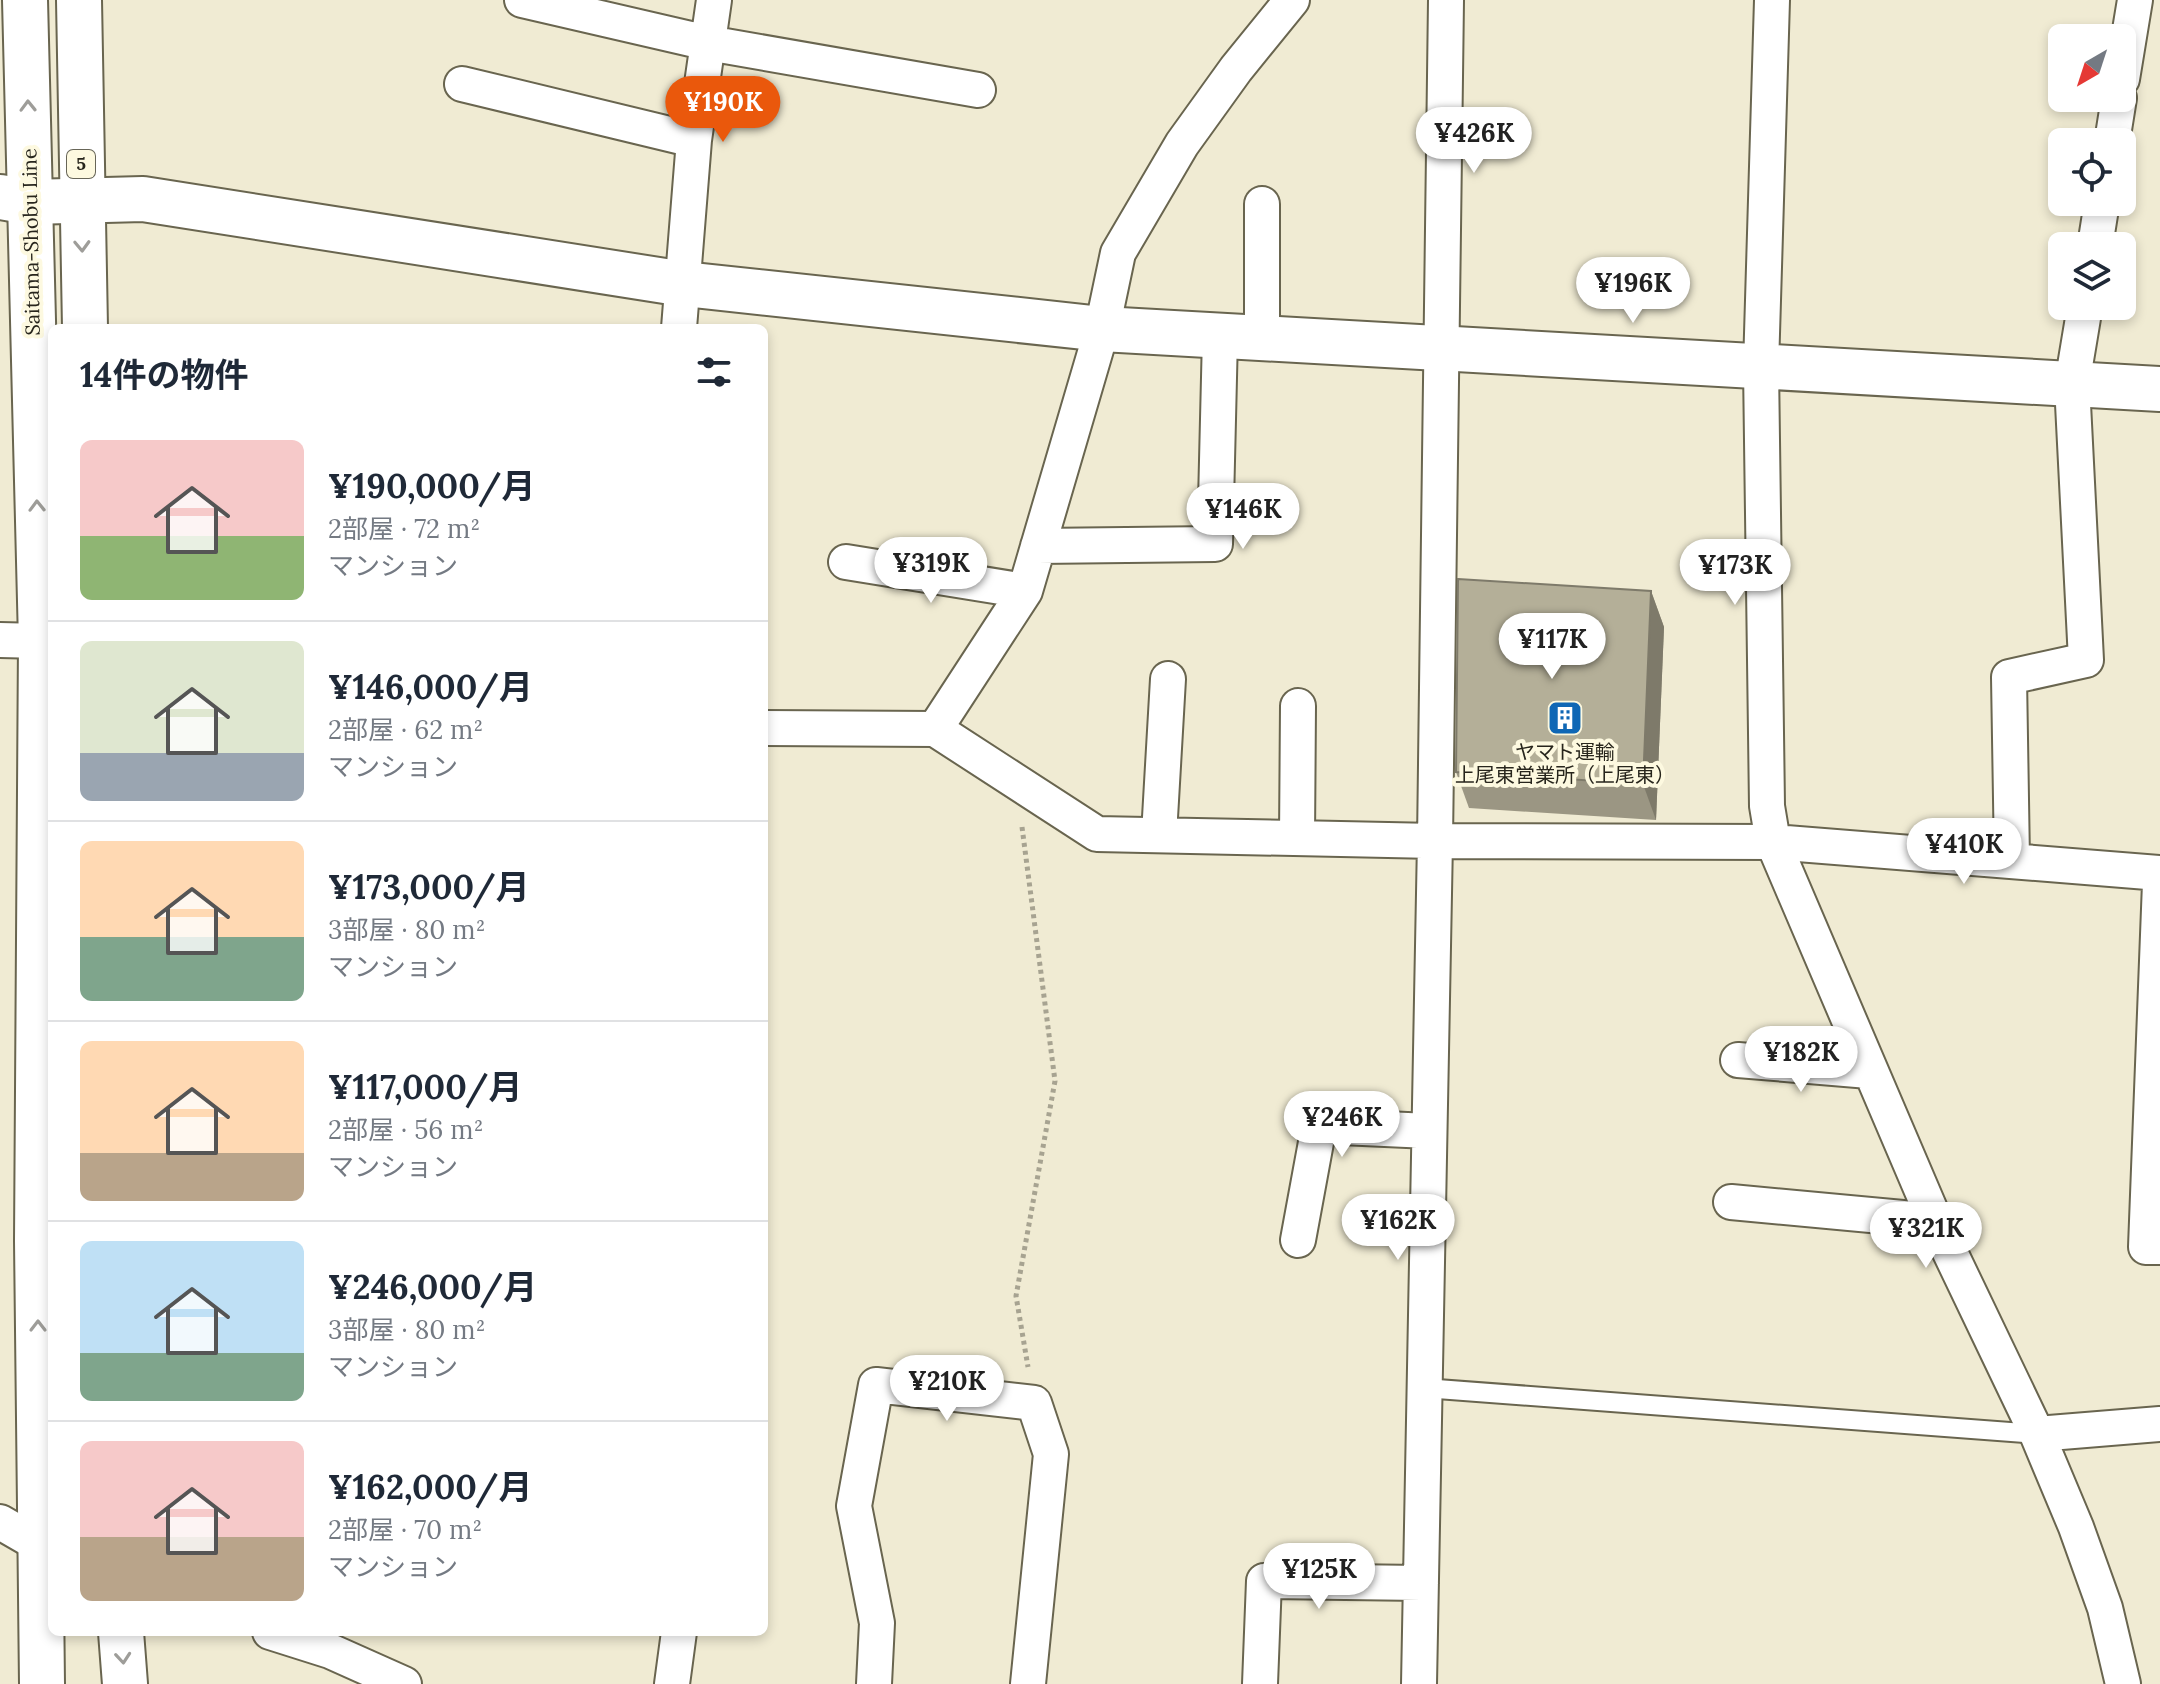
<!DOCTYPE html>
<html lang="ja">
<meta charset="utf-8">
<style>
:root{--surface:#fff;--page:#f2f2f3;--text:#1f2937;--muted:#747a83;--line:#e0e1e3;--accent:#ea580c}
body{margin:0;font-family:Lora,"Noto Sans JP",serif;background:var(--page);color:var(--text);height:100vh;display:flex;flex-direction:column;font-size:30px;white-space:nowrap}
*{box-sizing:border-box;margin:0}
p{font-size:26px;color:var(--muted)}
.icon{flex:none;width:44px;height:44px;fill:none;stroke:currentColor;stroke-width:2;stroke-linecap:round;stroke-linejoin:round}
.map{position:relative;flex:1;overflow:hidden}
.drawer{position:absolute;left:48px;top:324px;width:720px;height:1312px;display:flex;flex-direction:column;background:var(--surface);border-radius:12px;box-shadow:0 4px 12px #0003}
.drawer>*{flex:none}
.needle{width:52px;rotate:219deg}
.controls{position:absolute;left:2048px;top:24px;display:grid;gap:16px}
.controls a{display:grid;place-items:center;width:88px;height:88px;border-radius:12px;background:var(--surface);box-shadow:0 4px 12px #0003;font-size:40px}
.price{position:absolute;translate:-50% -68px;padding:0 18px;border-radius:28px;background:#fff;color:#222;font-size:26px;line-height:52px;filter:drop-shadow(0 2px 4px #0008)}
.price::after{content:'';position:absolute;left:50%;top:48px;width:24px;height:18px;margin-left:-12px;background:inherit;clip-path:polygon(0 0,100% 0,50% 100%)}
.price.active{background:var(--accent);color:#fff}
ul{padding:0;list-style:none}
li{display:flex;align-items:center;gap:24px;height:200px;padding:0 32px}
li+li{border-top:2px solid var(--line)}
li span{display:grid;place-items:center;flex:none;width:224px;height:160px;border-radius:12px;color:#555}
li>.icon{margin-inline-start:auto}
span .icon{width:96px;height:96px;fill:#fffc;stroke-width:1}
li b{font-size:34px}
h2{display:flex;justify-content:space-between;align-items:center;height:96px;padding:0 32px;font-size:34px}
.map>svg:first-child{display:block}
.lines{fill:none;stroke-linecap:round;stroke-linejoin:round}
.lane-casing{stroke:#69654f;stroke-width:22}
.street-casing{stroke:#69654f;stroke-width:38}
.secondary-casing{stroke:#69654f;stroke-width:48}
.primary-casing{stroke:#69654f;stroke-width:48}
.path{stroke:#a7a391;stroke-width:5;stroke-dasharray:4 4;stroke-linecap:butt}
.lane{stroke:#fff;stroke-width:18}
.street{stroke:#fff;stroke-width:34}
.secondary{stroke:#fff;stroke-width:44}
.primary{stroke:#fff;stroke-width:44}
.wall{fill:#9b9683}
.shaded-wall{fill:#7e7a6a}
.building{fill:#b4af98;stroke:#7e7a6a;stroke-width:2}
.oneway{stroke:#9e9d99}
.labels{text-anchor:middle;stroke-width:8;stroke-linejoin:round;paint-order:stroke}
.shield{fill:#fdf9e0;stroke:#676557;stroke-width:2}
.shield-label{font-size:18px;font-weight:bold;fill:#27251c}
.street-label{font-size:20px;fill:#27251c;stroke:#fdf9e0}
.poi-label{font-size:20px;fill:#27251c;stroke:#fdf9e0}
</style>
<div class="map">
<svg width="2160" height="1684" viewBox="0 0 2160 1684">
<rect width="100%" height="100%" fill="#f0ebd3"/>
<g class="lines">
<defs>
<path id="lane" d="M1424,1388L2037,1434"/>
<path id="street" d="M522,0L708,43L978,90
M1772,0L1761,367L1767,806L1773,842L1935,1221L2037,1434L2076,1527L2105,1608L2123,1684
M2122,79L2135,0
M462,84L694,140
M2112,142L2119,98
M2095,246L2102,202
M679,328L694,140L714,0
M1262,338V204
M1038,546L1215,544L1220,336
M846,562L1025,591
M0,640L41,641
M764,728L935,729L1025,591L1102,329L1118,253L1182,144L1236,69L1292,0
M935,729L1097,834L1435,841L1773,842L2160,873
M1159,835L1168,679
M1297,838L1298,706
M2012,860L2009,677L2086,660L2072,384L2085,306
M2160,883L2146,1247H2160
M1738,1060L1869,1071
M1731,1202L1935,1221
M1298,1240L1319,1126L1429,1131
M2037,1434L2160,1424
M0,1522L40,1545
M270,1632L330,1651L404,1684
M672,1684L679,1632
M874,1684L877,1623L854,1506L876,1385L1034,1403L1051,1454L1028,1684
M1260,1684L1264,1581L1421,1583
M1419,1684L1435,841L1446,0"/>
<path id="secondary" d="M0,197L30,202L143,199L684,284L1102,329L2160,389"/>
<path id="primary" d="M25,0L41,641L37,1241L42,1684
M79,0L85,328
M121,1632L125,1684"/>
</defs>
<use href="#lane" class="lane-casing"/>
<use href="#street" class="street-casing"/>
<use href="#secondary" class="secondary-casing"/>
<use href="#primary" class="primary-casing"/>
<path class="path" d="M1022,827L1055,1081L1016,1296L1028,1367"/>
<use href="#lane" class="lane"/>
<use href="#street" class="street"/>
<use href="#secondary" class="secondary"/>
<use href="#primary" class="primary"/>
</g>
<path class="wall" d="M1651,591L1664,627L1656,820L1469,808L1456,772Z"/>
<path class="shaded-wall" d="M1651,591L1664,627L1656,820L1643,784Z"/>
<path class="building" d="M1458,579L1651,591L1643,784L1456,772Z"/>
<defs><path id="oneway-chevron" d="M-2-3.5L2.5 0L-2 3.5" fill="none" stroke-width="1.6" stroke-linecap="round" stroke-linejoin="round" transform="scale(2)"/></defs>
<g class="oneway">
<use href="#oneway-chevron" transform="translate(28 106) rotate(-91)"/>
<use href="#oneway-chevron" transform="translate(82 246) rotate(88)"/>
<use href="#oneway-chevron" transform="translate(37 506) rotate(-91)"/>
<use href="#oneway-chevron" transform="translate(38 1326) rotate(-90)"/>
<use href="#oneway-chevron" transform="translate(123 1658) rotate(85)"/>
</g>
<defs>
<symbol id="building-square" viewBox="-11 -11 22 22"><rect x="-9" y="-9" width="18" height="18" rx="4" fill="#0f67b5" stroke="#fdf9e0"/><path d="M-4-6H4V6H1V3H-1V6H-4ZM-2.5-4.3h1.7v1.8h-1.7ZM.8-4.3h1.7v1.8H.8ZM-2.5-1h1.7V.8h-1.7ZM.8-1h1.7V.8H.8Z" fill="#fff"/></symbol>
</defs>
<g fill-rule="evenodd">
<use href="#building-square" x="1545" y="698" width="40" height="40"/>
</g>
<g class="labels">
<rect class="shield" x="67" y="150" width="28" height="28" rx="6"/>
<g class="shield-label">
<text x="81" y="170">5</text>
</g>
<g class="street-label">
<text transform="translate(31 242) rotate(-91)" y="7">Saitama-Shobu Line</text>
</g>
<g class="poi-label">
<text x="1565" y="759">ヤマト運輸<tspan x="1565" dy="23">上尾東営業所（上尾東）</tspan></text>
</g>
</g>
</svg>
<div class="controls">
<a><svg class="needle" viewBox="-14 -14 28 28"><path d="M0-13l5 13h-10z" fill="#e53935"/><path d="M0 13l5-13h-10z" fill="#747a83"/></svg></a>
<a><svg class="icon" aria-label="locate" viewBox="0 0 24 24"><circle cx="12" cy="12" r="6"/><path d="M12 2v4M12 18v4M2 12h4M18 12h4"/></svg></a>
<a><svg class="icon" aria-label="layers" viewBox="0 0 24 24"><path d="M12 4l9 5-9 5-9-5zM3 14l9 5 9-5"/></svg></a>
</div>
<b class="price active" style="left:723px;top:144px">¥190K</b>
<b class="price" style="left:1474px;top:175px">¥426K</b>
<b class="price" style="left:1633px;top:325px">¥196K</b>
<b class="price" style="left:1243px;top:551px">¥146K</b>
<b class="price" style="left:931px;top:605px">¥319K</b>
<b class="price" style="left:1735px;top:607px">¥173K</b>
<b class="price" style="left:1552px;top:681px">¥117K</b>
<b class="price" style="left:1964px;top:886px">¥410K</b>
<b class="price" style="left:1801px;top:1094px">¥182K</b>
<b class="price" style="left:1342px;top:1159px">¥246K</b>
<b class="price" style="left:1398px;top:1262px">¥162K</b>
<b class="price" style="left:1926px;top:1270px">¥321K</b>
<b class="price" style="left:947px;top:1423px">¥210K</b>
<b class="price" style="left:1319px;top:1611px">¥125K</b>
<section class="drawer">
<h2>14件の物件<svg class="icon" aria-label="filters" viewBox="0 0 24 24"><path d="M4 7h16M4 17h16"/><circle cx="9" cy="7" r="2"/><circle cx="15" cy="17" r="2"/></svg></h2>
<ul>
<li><span style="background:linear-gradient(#f6c9c9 60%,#8fb573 0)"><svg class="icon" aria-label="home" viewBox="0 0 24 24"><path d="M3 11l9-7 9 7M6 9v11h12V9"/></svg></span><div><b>¥190,000/月</b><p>2部屋 · 72 m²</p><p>マンション</p></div></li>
<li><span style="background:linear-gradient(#dfe7d0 70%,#9aa5b1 0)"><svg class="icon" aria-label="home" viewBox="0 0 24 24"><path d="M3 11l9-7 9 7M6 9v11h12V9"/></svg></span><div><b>¥146,000/月</b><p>2部屋 · 62 m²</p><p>マンション</p></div></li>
<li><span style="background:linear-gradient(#ffd9b3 60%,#7fa58c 0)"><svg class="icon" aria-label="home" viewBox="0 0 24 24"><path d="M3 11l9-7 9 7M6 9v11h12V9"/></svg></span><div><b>¥173,000/月</b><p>3部屋 · 80 m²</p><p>マンション</p></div></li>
<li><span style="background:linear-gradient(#ffd9b3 70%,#b9a48a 0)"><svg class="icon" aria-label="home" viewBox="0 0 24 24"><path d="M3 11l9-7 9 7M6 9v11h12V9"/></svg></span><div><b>¥117,000/月</b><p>2部屋 · 56 m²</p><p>マンション</p></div></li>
<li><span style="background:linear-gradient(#bfe0f5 70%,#7fa58c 0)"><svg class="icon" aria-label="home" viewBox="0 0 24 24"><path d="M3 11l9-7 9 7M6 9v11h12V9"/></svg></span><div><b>¥246,000/月</b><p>3部屋 · 80 m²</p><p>マンション</p></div></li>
<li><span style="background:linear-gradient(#f6c9c9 60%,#b9a48a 0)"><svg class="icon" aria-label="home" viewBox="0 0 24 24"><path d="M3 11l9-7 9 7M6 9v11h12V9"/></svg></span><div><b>¥162,000/月</b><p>2部屋 · 70 m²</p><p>マンション</p></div></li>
</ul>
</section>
</div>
